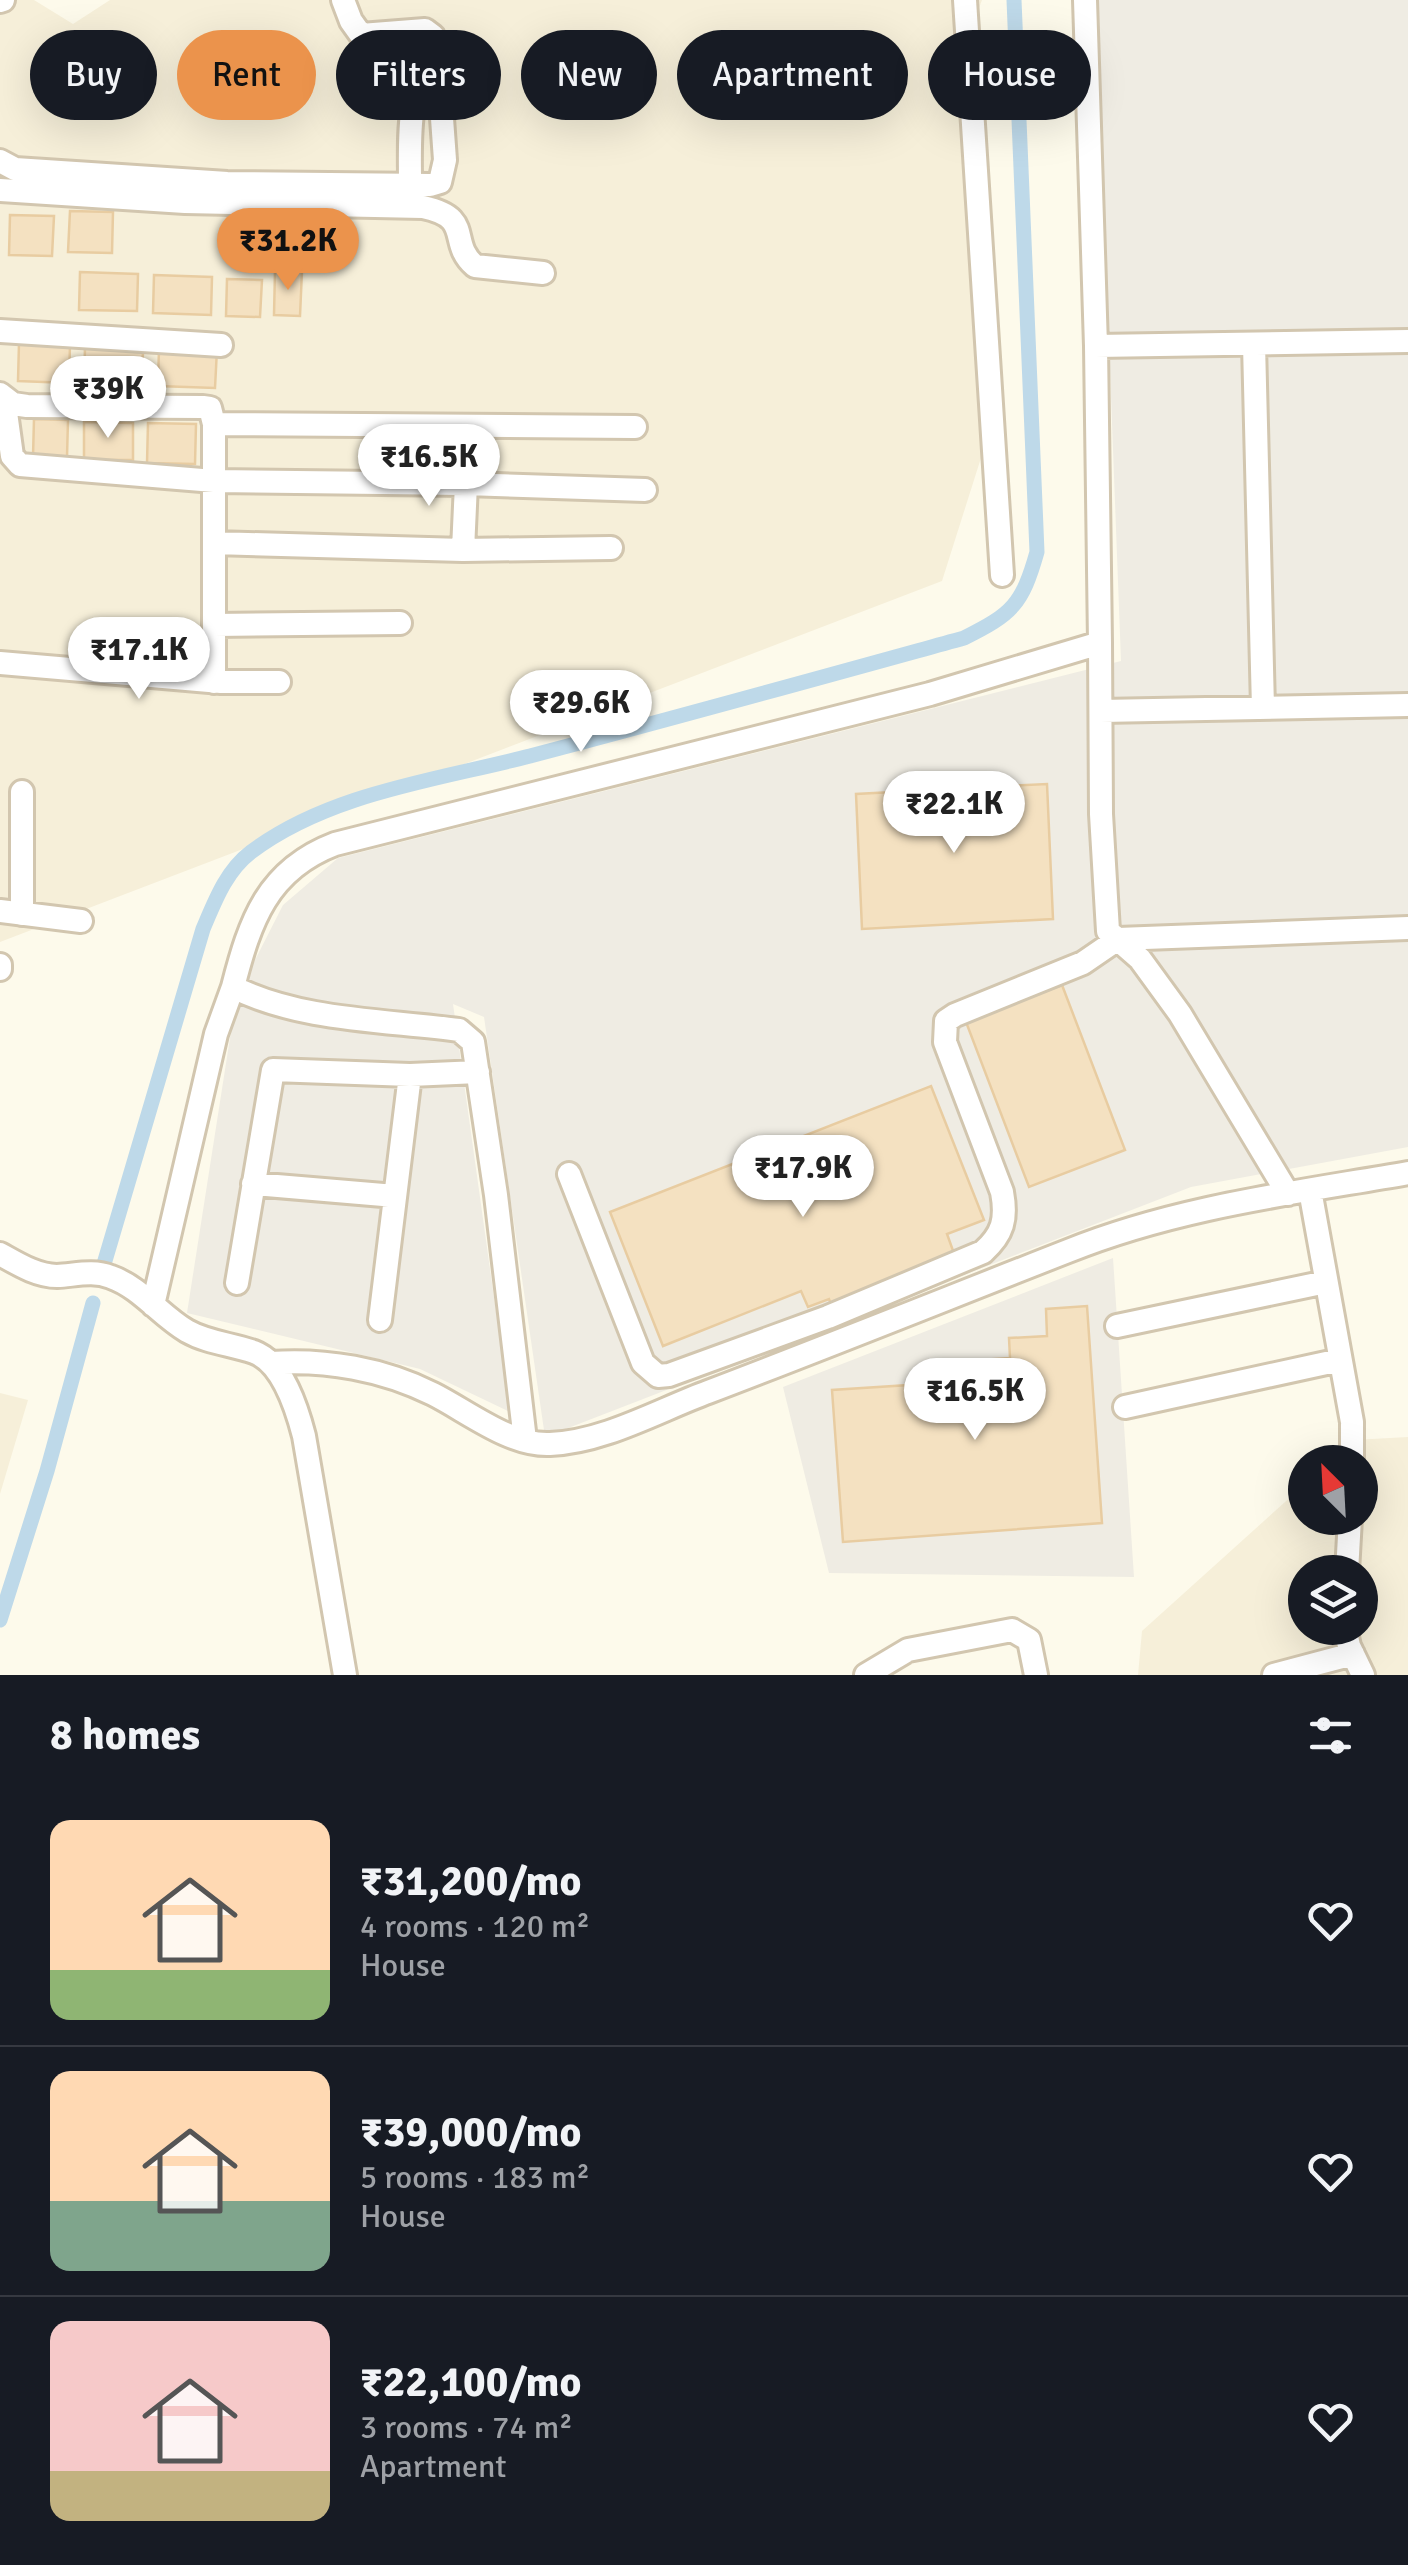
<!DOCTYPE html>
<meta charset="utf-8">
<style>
:root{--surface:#171b24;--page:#20242c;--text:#f1f3f6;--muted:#9ea1a6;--line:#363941;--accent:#eb934c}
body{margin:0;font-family:Signika,sans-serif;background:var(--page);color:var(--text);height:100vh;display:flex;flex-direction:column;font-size:38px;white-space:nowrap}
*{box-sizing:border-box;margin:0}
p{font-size:32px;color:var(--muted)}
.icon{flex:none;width:55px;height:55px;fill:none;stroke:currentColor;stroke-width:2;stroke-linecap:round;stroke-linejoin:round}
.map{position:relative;height:1675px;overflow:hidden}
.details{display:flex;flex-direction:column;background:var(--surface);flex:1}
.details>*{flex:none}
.guide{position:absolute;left:30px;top:30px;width:1350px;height:90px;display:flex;gap:20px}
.needle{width:65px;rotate:336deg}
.tools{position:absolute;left:1288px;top:1445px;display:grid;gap:20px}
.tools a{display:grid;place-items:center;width:90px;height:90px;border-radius:50%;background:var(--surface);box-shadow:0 10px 40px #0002;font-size:50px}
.price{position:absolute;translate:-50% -85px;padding:0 22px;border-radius:35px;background:#fff;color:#222;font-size:32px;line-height:65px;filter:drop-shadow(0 2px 5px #0008)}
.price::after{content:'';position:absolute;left:50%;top:60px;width:30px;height:22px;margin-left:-15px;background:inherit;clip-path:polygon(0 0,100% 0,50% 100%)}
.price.on{background:var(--accent);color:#111}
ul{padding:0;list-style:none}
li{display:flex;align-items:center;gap:30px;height:250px;padding:0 50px}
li+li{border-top:2px solid var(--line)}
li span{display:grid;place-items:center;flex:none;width:280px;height:200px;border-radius:20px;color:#555}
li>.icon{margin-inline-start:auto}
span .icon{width:120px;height:120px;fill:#fffc;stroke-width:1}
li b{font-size:42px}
h2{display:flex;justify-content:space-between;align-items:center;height:120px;padding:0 50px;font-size:42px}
.pill{padding:0 35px;border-radius:45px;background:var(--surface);box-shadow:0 10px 40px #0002;font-size:35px;line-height:90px}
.pill.on{background:var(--accent);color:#111}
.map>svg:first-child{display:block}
.residential{fill:#f6efd9;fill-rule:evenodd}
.industrial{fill:#efece3}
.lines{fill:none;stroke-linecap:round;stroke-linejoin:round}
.canal{stroke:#bed9e9;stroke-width:15}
.building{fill:#f4e1c1;stroke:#e8cca1;stroke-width:2.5}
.minor-casing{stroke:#d2c6af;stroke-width:28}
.minor{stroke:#fff;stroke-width:22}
</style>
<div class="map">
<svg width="1408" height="1675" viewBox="0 0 1408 1675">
<rect width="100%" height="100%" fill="#fdfaeb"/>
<path class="residential" d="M0,0H34L73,24L110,0H982L967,40L993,420L942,581L0,942Z
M0,1393L28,1400L0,1494Z
M1408,1437V1675H1138L1142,1631L1305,1484V1518H1360V1462H1328L1353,1440ZM1305,1572H1360V1628H1305Z"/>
<path class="industrial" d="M1096,0H1408V1147L1191,1187L545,1437L484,1017L453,1004L510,1412L420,1369L187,1313L232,1025L250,970L283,905L338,858L1121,661Z
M1113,1258L1134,1577L829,1573L783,1387Z"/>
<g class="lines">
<path class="canal" d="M104,1264L203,929C215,901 226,871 251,852C329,793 437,780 530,756C675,718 819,678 964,638C1012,614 1022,605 1037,552L1014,0
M0,1620L47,1471L93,1303"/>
</g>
<path class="building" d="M70,211L113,212L112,253L68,252Z
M10,215L54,216L52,256L9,255Z
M275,271H302L300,316L274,315Z
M80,272L138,274L137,311L79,310Z
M154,275L212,277L211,315L153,313Z
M227,279L262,280L260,317L226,316Z
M19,343L70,344L69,383L18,381Z
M85,347L143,349L142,387L84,385Z
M159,348L217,349L215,388L158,386Z
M34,419L68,420L67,457H33Z
M84,422L133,423V460H84Z
M148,423L196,424L195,464L147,463Z
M1047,784L1053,919L862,929L856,794Z
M1062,985L1125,1150L1029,1187L966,1022Z
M931,1086L984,1220L947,1234L956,1259L832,1307L829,1299L808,1307L801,1291L663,1346L610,1212Z
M1087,1306L1102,1523L843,1542L832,1390L924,1384L922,1364L1010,1358L1009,1338L1047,1336L1046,1309Z"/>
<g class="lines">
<defs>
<path id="minor" d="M965,0L1002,575
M0,1L3,0
M0,161L15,169L227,183L430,185L440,182L445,160L437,49L433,36L425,30L361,35L351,21L343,0
M410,184C410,131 406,95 437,49
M0,190L185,202L423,207C475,218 447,242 475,266L543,273
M0,331L221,345
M1254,344L1263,708
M1096,346L1408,341
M0,394L13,404L27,406L203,407L210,408L214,424
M4,398L12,456L20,465L214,481L466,484L645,490
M462,426L466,484L463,550
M214,543L463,550L611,548
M214,625L400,623
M1100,643L1101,814L1108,931L1140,959L1180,1014L1288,1194
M0,663L221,682H279
M214,682V424L635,427
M1101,711L1408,705
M0,911L81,921
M22,914V792
M0,965V969
M569,1174L643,1363L658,1376L669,1375L828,1317L983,1252C1003,1234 1007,1219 1002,1192L945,1042L946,1021L955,1015L1083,963L1118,939L1408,928
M253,1184L395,1196
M1310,1190L1352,1422V1462
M0,1254C18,1264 37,1276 57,1276C76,1275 93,1270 111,1277C140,1287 161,1316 187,1331C208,1343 232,1344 254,1352C283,1363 297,1409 304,1436L345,1675
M237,1283L273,1070L410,1075L478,1072
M153,1305L216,1034L233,987
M380,1320L410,1075
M1117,1326L1326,1282
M271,1363C325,1359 383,1369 433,1394C467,1411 510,1446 550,1444C604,1442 659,1410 708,1392C829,1346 948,1298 1068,1251C1177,1207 1294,1193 1408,1173
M1125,1407L1340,1360
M525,1440L496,1195L473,1042L459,1030C386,1020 300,1021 233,987C250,921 267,870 335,844L930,694L1100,643L1096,346L1085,0
M1347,1572L1350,1518
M1345,1628L1349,1646L1363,1675
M866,1675L908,1650L1012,1630L1029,1640L1036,1675
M1274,1675L1353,1654"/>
</defs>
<use href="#minor" class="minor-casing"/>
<use href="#minor" class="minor"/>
</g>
</svg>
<div class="tools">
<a><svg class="needle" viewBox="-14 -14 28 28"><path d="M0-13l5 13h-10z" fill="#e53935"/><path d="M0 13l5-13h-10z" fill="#9ea1a6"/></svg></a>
<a><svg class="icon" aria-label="layers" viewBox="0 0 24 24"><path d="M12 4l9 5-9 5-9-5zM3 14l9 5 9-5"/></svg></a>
</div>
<b class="price on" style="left:288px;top:293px">₹31.2K</b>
<b class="price" style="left:108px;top:441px">₹39K</b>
<b class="price" style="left:429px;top:509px">₹16.5K</b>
<b class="price" style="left:139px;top:702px">₹17.1K</b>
<b class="price" style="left:581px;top:755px">₹29.6K</b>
<b class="price" style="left:954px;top:856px">₹22.1K</b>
<b class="price" style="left:803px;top:1220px">₹17.9K</b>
<b class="price" style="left:975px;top:1443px">₹16.5K</b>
<div class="guide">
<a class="pill">Buy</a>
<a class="pill on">Rent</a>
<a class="pill">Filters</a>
<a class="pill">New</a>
<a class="pill">Apartment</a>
<a class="pill">House</a>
</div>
</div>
<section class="details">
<h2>8 homes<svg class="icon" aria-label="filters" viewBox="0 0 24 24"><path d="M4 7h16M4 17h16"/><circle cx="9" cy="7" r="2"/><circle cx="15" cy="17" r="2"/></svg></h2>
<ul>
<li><span style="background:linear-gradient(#ffd9b3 75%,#8fb573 0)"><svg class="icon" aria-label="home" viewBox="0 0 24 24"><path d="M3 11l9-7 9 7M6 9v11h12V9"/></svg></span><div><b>₹31,200/mo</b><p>4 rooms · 120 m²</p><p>House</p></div><svg class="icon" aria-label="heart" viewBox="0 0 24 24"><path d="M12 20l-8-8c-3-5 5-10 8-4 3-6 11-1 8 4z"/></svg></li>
<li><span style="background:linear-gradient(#ffd9b3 65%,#7fa58c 0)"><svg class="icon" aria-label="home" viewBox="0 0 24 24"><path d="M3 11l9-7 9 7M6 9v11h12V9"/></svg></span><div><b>₹39,000/mo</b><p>5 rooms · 183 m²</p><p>House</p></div><svg class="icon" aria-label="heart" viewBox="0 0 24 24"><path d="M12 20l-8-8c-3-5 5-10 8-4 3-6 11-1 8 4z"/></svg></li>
<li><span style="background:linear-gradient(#f6c9c9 75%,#c2b280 0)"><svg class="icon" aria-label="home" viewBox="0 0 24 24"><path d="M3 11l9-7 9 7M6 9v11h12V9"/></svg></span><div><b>₹22,100/mo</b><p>3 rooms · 74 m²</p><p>Apartment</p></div><svg class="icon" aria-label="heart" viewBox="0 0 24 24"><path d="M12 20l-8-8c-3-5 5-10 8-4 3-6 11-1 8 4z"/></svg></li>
</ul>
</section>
